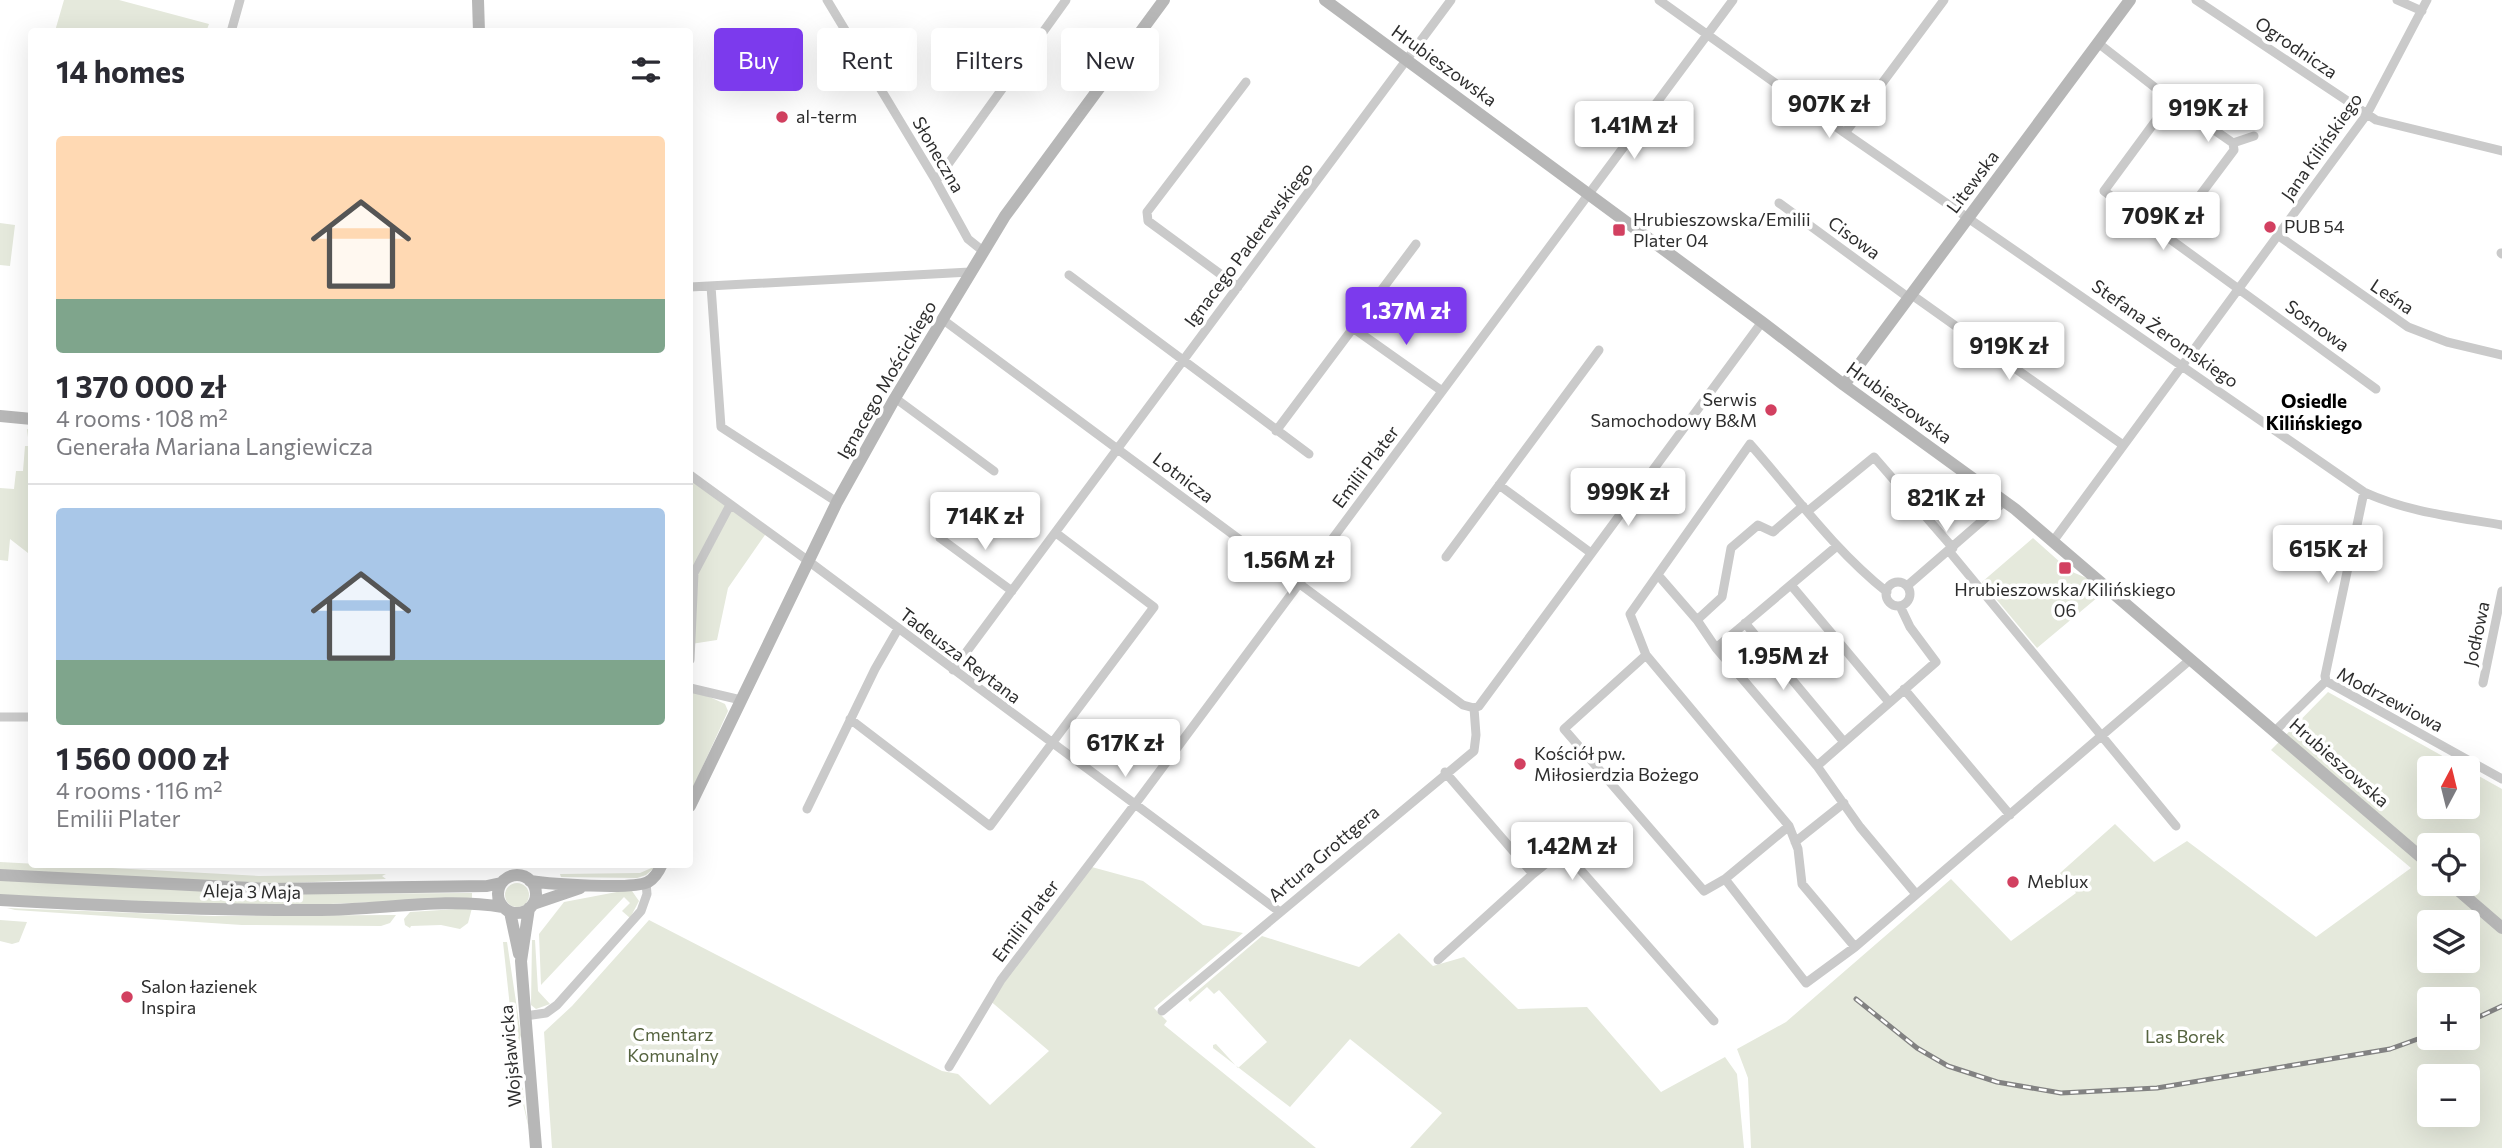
<!DOCTYPE html>
<meta charset="utf-8">
<style>
:root{--surface:#fff;--page:#f2f2f3;--text:#2b2b33;--muted:#7c7c81;--line:#e1e1e2;--accent:#7c3aed}
body{margin:0;font-family:Commissioner,sans-serif;background:var(--page);color:var(--text);height:100vh;display:flex;flex-direction:column;font-size:26px;white-space:nowrap}
*{box-sizing:border-box;margin:0}
p{font-size:23px;color:var(--muted)}
.icon{flex:none;width:38px;height:38px;fill:none;stroke:currentColor;stroke-width:2;stroke-linecap:round;stroke-linejoin:round}
.map{position:relative;flex:1;overflow:hidden}
.side{position:absolute;left:28px;top:28px;width:665px;height:840px;display:flex;flex-direction:column;background:var(--surface);border-radius:7px;box-shadow:0 7px 28px #0002}
.side>*{flex:none}
.top-card{position:absolute;left:714px;top:28px;width:665px;height:63px;display:flex;gap:14px}
.needle{width:46px;rotate:7deg}
.controls{position:absolute;left:2417px;top:756px;display:grid;gap:14px}
.controls a{display:grid;place-items:center;width:63px;height:63px;border-radius:7px;background:var(--surface);box-shadow:0 7px 28px #0002;font-size:35px}
.price{position:absolute;translate:-50% -60px;padding:0 16px;border-radius:7px;background:#fff;color:#222;font-size:23px;line-height:46px;filter:drop-shadow(0 2px 4px #0008)}
.price::after{content:'';position:absolute;left:50%;top:42px;width:21px;height:16px;margin-left:-10px;background:inherit;clip-path:polygon(0 0,100% 0,50% 100%)}
.price.current{background:var(--accent);color:#fff}
ul{padding:0;list-style:none}
li{display:grid;align-content:center;gap:14px;height:371px;padding:0 28px}
li+li{border-top:2px solid var(--line)}
li span{display:grid;place-items:center;height:217px;border-radius:7px;color:#555}
li>.icon{margin-inline-start:auto}
span .icon{width:126px;height:126px;fill:#fffc;stroke-width:1}
li b{font-size:30px}
h2{display:flex;justify-content:space-between;align-items:center;height:84px;padding:0 28px;font-size:30px}
.tag{padding:0 24px;border-radius:7px;background:var(--surface);box-shadow:0 7px 28px #0002;font-size:24px;line-height:63px}
.tag.current{background:var(--accent);color:#fff}
.map>svg:first-child{display:block}
.green{fill:#e5e9dc;fill-rule:evenodd}
.lines{fill:none;stroke-linecap:round;stroke-linejoin:round}
.street{stroke:#cacaca;stroke-width:9}
.secondary{stroke:#b7b7b7;stroke-width:12}
.rail-casing{stroke:#828282;stroke-width:5}
.rail{stroke:#fff;stroke-width:2.5;stroke-dasharray:8;stroke-linecap:butt}
.poi-dot{fill:#d24060;stroke:#fff;stroke-width:2.5}
.labels{text-anchor:middle;stroke-width:7;stroke-linejoin:round;paint-order:stroke}
.street-label{font-size:18px;fill:#2d2d2d;stroke:#fff}
.poi-label{font-size:18px;fill:#2d2d2d;stroke:#fff;text-anchor:start}
.park-label{font-size:18px;fill:#55633f;stroke:#fff}
.neighbourhood-label{font-size:19px;font-weight:bold;fill:#000;stroke:#fff}
</style>
<div class="map">
<svg width="2502" height="1148" viewBox="0 0 2502 1148">
<rect width="100%" height="100%" fill="#fff"/>
<path class="green" d="M64,0H119L209,24L206,32L55,31Z
M0,223L15,225L10,266L0,265Z
M27,429L32,430L31,490L28,553L10,539L8,561L0,560V488L14,489L16,471H23L25,446H29Z
M690,475L767,532L728,588L717,640L691,644L690,660Z
M2033,538L2070,571L2089,579L2104,592L2037,648L1982,582Z
M690,688L725,704L728,711L690,794Z
M2328,692L2464,768H2429V807H2468V770L2502,789V1148H1751L1748,1078L1737,1049L1786,1022L1951,879L2011,941L2076,893L2060,873L2115,824L2154,862L2187,841L2316,937L2411,868L2271,750ZM2429,845H2468V884H2429ZM2429,922H2468V961H2429ZM2429,999H2468V1038H2429ZM2429,1076H2468V1115H2429Z
M0,862L259,876L386,874L382,876L386,879L264,884L0,870Z
M542,865H647L638,868H547Z
M656,866L646,875L637,878L561,877L560,874L640,873Z
M1088,866L1143,881L1203,925L1243,933L1154,1008L1167,1021L1164,1025L1316,1148H552L544,1032L572,1006L649,920L942,1071L958,1074L990,1105L1049,1051L988,999Z
M0,880L306,894L472,893V898L306,905H247L0,896Z
M505 895a12 12 0 1 1 24 0a12 12 0 1 1-24 0Z
M622,891H632L639,901L630,918L622,911L630,903L624,897L541,985L539,934L564,902Z
M7,908L213,916L396,915L390,923L381,926L242,925L15,910Z
M472,908L468,923L460,929L441,925L411,926L410,928L405,925L404,919L410,912Z
M0,920L27,922L19,942L12,944L0,941Z
M1399,933L1433,966L1464,957L1518,1009L1587,1007L1661,1092L1725,1057L1737,1074L1744,1148H1410L1442,1113L1350,1039L1290,1107L1213,1048V1045L1216,1044L1238,1068L1267,1042L1219,990L1214,994L1207,987L1190,1002L1188,999L1262,936L1359,967Z
M532,940H535L538,991L550,1004L536,1009L531,1005Z
M503,942H507L521,1035L519,1042L524,1103L531,1138L518,1082Z"/>
<g class="lines">
<path class="street" d="M827,0L936,181L968,239L983,251
M1659,0L1845,133L2364,492C2407,512 2456,517 2502,525
M2196,0L2376,120L2502,151
M2397,0L2422,11
M231,32L240,0
M2098,43L2171,100L2233,143L2254,136
M2171,100L2104,191L2376,389
M1845,133L1944,0
M936,181L1066,0
M1779,203L1909,298
M2279,236L2408,327L2447,342L2502,355
M2168,238L2234,150L2233,143
M2501,253L2502,254
M1069,275L1309,454
M711,286L721,427L837,502
M690,287L970,272
M1238,287L1148,221L1147,212L1246,82
M1912,295L2123,445
M942,319L1463,705L1474,708
M1353,328L1442,391
M895,398L994,471
M1276,431L1416,244
M690,475L807,560L1280,912
M1499,485L1591,553
M1808,511L1874,457L1953,548
M940,538L1012,591
M2054,540L2367,114L2427,0
M1949,551L2176,826
M1446,557L1599,350
M1658,575L1697,620L1716,648L1817,766L1860,827L1916,894
M1886 594a12 12 0 1 1 24 0a12 12 0 1 1-24 0Z
M1791,585L1889,702
M1907,586L2005,501
M1697,620L1722,597L1731,548L1758,525L1773,532L1803,506
M1745,623L1844,742
M1716,648L1837,546
M1646,655L1630,614L1750,444C1794,494 1834,550 1887,592
M690,660L694,573L730,505
M953,670L1451,0
M2326,681L2325,676L2364,492
M2483,683L2502,591
M690,688L741,700
M1904,689L2010,815
M1474,708L1479,706L1762,322
M0,717H32
M850,719L990,826L1154,607L1056,533
M2275,731L2326,681L2502,779
M1817,766L1936,662L1910,627L1900,606
M1445,772L1533,874L1563,850L1714,1021
M807,809L875,669L898,629
M1789,826L1725,879L1704,891L1564,729L1646,655L1789,826L1798,849L1802,884L1855,947
M1795,842L1844,803
M1725,879L1806,983L1855,947L2191,659
M1438,960L1533,874
M1162,1011L1474,751L1476,735L1474,708
M525,1016L546,1013L557,1005L641,911L647,894L646,883
M949,1067L1001,980L1142,795L1733,0"/>
<path class="secondary" d="M478,0L479,32
M1325,0L1762,322L1844,385L2015,509L2429,864
M1844,385L2130,0
M0,416L32,419
M690,806L837,502L895,398L1005,216L1164,0
M0,875L268,889L487,886L501,883
M498 894a19 19 0 1 1 38 0a19 19 0 1 1-38 0Z
M530,881C550,884 633,890 648,882C655,878 659,871 662,864
M2451,884L2502,928
M0,900C107,906 214,911 321,910C381,910 444,897 503,907
M533,904L580,888
M529,908L521,961L536,1148
M510,912L519,954"/>
<defs>
<path id="rail" d="M1856,999L1917,1048L1948,1066L1997,1082L2061,1093L2157,1088L2390,1049L2429,1035
M2468,1022L2502,1006"/>
</defs>
<use href="#rail" class="rail-casing"/>
<use href="#rail" class="rail"/>
</g>
<g class="poi-dot">
<circle cx="782" cy="117" r="7"/>
<circle cx="2270" cy="227" r="7"/>
<rect x="1612" y="223" width="14" height="14" rx="3.5"/>
<circle cx="1771" cy="410" r="7"/>
<rect x="2058" y="561" width="14" height="14" rx="3.5"/>
<circle cx="1520" cy="764" r="7"/>
<circle cx="2013" cy="882" r="7"/>
<circle cx="127" cy="997" r="7"/>
</g>
<g class="labels">
<g class="street-label">
<text transform="translate(2296 48) rotate(34)" y="6">Ogrodnicza</text>
<text transform="translate(1444 66) rotate(36)" y="6">Hrubieszowska</text>
<text transform="translate(2322 147) rotate(-55)" y="6">Jana Kilińskiego</text>
<text transform="translate(938 155) rotate(60)" y="6">Słoneczna</text>
<text transform="translate(1973 182) rotate(-53)" y="6">Litewska</text>
<text transform="translate(1854 238) rotate(36)" y="6">Cisowa</text>
<text transform="translate(1249 245) rotate(-53)" y="6">Ignacego Paderewskiego</text>
<text transform="translate(2392 297) rotate(34)" y="6">Leśna</text>
<text transform="translate(2317 326) rotate(36)" y="6">Sosnowa</text>
<text transform="translate(2165 334) rotate(35)" y="6">Stefana Żeromskiego</text>
<text transform="translate(887 380) rotate(-60)" y="6">Ignacego Mościckiego</text>
<text transform="translate(1899 403) rotate(36)" y="6">Hrubieszowska</text>
<text transform="translate(1366 467) rotate(-53)" y="6">Emilii Plater</text>
<text transform="translate(1183 478) rotate(37)" y="6">Lotnicza</text>
<text transform="translate(2477 634) rotate(-78)" y="6">Jodłowa</text>
<text transform="translate(960 656) rotate(37)" y="6">Tadeusza Reytana</text>
<text transform="translate(2390 700) rotate(28)" y="6">Modrzewiowa</text>
<text transform="translate(2339 763) rotate(41)" y="6">Hrubieszowska</text>
<text transform="translate(1324 854) rotate(-40)" y="6">Artura Grottgera</text>
<text transform="translate(252 892) rotate(1)" y="6">Aleja 3 Maja</text>
<text transform="translate(1026 921) rotate(-53)" y="6">Emilii Plater</text>
<text transform="translate(511 1056) rotate(-95)" y="6">Wojsławicka</text>
</g>
<g class="poi-label">
<text x="796" y="123">al-term</text>
<text x="1633" y="226">Hrubieszowska/Emilii<tspan x="1633" dy="21">Plater 04</tspan></text>
<text x="2284" y="233">PUB 54</text>
<text x="1757" y="406" text-anchor="end">Serwis<tspan x="1757" dy="21">Samochodowy B&amp;M</tspan></text>
<text x="2065" y="596" text-anchor="middle">Hrubieszowska/Kilińskiego<tspan x="2065" dy="21">06</tspan></text>
<text x="1534" y="760">Kościół pw.<tspan x="1534" dy="21">Miłosierdzia Bożego</tspan></text>
<text x="2027" y="888">Meblux</text>
<text x="141" y="993">Salon łazienek<tspan x="141" dy="21">Inspira</tspan></text>
</g>
<g class="park-label">
<text x="673" y="1041">Cmentarz<tspan x="673" dy="21">Komunalny</tspan></text>
<text x="2185" y="1043">Las Borek</text>
</g>
<g class="neighbourhood-label">
<text x="2314" y="408">Osiedle<tspan x="2314" dy="22">Kilińskiego</tspan></text>
</g>
</g>
</svg>
<div class="controls">
<a><svg class="needle" viewBox="-14 -14 28 28"><path d="M0-13l5 13h-10z" fill="#e53935"/><path d="M0 13l5-13h-10z" fill="#7c7c81"/></svg></a>
<a><svg class="icon" aria-label="locate" viewBox="0 0 24 24"><circle cx="12" cy="12" r="6"/><path d="M12 2v4M12 18v4M2 12h4M18 12h4"/></svg></a>
<a><svg class="icon" aria-label="layers" viewBox="0 0 24 24"><path d="M12 4l9 5-9 5-9-5zM3 14l9 5 9-5"/></svg></a>
<a>+</a>
<a>−</a>
</div>
<b class="price" style="left:1829px;top:140px">907K zł</b>
<b class="price" style="left:2208px;top:144px">919K zł</b>
<b class="price" style="left:1634px;top:161px">1.41M zł</b>
<b class="price" style="left:2163px;top:252px">709K zł</b>
<b class="price current" style="left:1406px;top:347px">1.37M zł</b>
<b class="price" style="left:2009px;top:382px">919K zł</b>
<b class="price" style="left:1628px;top:528px">999K zł</b>
<b class="price" style="left:1946px;top:534px">821K zł</b>
<b class="price" style="left:985px;top:552px">714K zł</b>
<b class="price" style="left:2328px;top:585px">615K zł</b>
<b class="price" style="left:1289px;top:596px">1.56M zł</b>
<b class="price" style="left:1783px;top:692px">1.95M zł</b>
<b class="price" style="left:1125px;top:779px">617K zł</b>
<b class="price" style="left:1572px;top:882px">1.42M zł</b>
<div class="top-card">
<a class="tag current">Buy</a>
<a class="tag">Rent</a>
<a class="tag">Filters</a>
<a class="tag">New</a>
</div>
<section class="side">
<h2>14 homes<svg class="icon" aria-label="filters" viewBox="0 0 24 24"><path d="M4 7h16M4 17h16"/><circle cx="9" cy="7" r="2"/><circle cx="15" cy="17" r="2"/></svg></h2>
<ul>
<li><span style="background:linear-gradient(#ffd9b3 75%,#7fa58c 0)"><svg class="icon" aria-label="home" viewBox="0 0 24 24"><path d="M3 11l9-7 9 7M6 9v11h12V9"/></svg></span><div><b>1 370 000 zł</b><p>4 rooms · 108 m²</p><p>Generała Mariana Langiewicza</p></div></li>
<li><span style="background:linear-gradient(#a9c7e8 70%,#7fa58c 0)"><svg class="icon" aria-label="home" viewBox="0 0 24 24"><path d="M3 11l9-7 9 7M6 9v11h12V9"/></svg></span><div><b>1 560 000 zł</b><p>4 rooms · 116 m²</p><p>Emilii Plater</p></div></li>
</ul>
</section>
</div>
